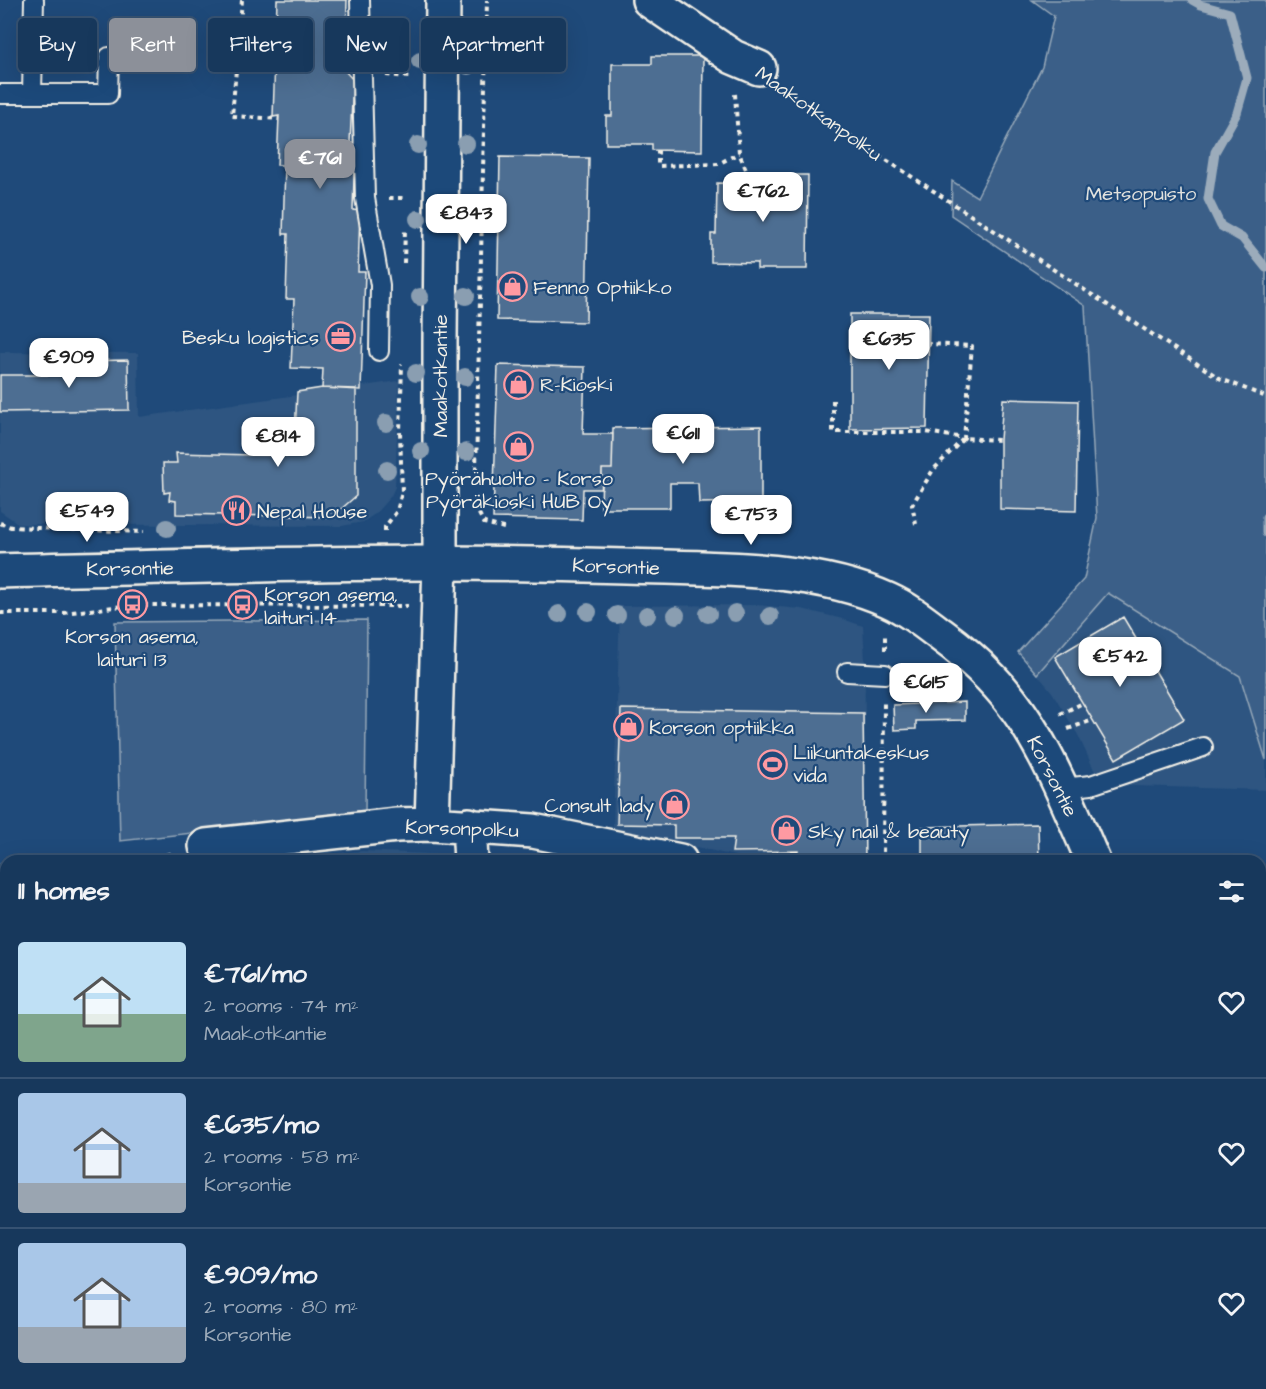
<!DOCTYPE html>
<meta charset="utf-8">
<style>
:root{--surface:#17385c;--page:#244365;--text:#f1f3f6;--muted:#9eacbb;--line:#365272;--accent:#8c9099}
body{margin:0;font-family:"Architects Daughter",sans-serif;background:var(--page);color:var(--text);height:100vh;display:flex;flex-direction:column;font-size:22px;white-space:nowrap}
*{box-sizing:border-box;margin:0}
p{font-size:20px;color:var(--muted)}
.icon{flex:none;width:33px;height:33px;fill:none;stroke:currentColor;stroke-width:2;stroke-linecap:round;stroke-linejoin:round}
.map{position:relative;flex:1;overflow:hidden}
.side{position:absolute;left:0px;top:855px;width:1266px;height:534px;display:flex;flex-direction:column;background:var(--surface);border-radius:18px 18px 0 0;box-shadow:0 6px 24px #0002,0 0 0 2px var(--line)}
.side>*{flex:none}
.guide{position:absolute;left:18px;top:18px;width:600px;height:54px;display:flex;gap:12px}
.price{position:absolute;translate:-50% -51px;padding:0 14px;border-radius:12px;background:#fff;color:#222;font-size:20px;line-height:39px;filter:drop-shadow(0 2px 3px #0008)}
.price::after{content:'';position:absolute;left:50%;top:36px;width:18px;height:14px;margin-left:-9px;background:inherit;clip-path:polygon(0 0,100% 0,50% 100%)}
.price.selected{background:var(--accent);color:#fff}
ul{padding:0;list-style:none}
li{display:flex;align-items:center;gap:18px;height:150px;padding:0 18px}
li+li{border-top:2px solid var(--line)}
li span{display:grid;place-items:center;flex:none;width:168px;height:120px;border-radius:6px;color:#555}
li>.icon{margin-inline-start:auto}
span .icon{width:72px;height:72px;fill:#fffc;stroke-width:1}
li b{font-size:26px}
h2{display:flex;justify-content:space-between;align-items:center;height:72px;padding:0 18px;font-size:26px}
.chip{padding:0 21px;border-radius:6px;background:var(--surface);box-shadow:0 6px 24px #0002,0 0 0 2px var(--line);font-size:21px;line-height:54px}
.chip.selected{background:var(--accent);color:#fff}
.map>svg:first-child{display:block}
.built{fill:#2d5581}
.green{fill:#3a5f88;stroke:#97a8b8;stroke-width:1.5}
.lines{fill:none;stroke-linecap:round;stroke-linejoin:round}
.stream{stroke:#9cacbb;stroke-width:9}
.building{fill:#4d6e92;stroke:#f4f1e8;stroke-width:1.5}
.lane-casing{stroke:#f4f1e8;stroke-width:22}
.street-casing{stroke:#f4f1e8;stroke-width:38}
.secondary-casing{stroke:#f4f1e8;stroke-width:38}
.path{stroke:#f4f1e8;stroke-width:4;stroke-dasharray:4.5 4.5;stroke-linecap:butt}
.lane{stroke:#1f4a7a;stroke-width:18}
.street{stroke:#1f4a7a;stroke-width:33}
.secondary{stroke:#1f4a7a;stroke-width:33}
.tree{fill:#8a9eb1}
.labels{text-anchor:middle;stroke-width:4.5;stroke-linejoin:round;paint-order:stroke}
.street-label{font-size:20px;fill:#f4f1e8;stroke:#1f4a7a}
.park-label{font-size:20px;fill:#e1e2de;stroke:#1f4a7a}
.poi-label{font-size:20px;fill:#f4f1e8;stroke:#1f4a7a;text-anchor:start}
</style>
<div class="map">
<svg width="1266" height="1389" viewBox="0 0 1266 1389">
<rect width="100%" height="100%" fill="#1f4a7a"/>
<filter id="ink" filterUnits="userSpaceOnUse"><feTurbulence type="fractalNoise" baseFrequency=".0167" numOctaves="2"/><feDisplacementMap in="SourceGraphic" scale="12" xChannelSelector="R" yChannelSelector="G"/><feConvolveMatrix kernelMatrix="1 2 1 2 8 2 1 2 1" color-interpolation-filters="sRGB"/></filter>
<g filter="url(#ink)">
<path class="built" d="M0,352L138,353L139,417L399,381L395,487L391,496L375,514L363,522L342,526L19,524L0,511Z
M1108,593L1240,676L1266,760V790L1101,785L1078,735L1052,692L1037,674Z
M756,605L802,609L843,619L863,626L865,660L864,861H757L613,828L620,606Z
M363,851L451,855V861H326V854Z"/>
<path class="green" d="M1032,0H1266V760L1240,676L1108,593L1037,674L1018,652L1084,579L1097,518L1085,306L951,215L952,181L977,197L1042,67L1054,16Z
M367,620L365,814L120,841L115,622Z
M546,1383H925V1389H546Z"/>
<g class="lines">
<path class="stream" d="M1192,0L1201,5L1230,13L1247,78L1237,113L1215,152L1208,199L1221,226L1242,238L1266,268
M1266,517V533"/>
</g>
<path class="building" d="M277,0H347L345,71L353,80L350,143L355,144L353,210L360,211L358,272H365L361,390L322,388L323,369L291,368L294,299H286L288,234H283L285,165H277L279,116L273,117Z
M652,56H703L702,151L652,150V144H606V116H612V64H652Z
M500,157L589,158L586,322L497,320Z
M757,175H808L807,269H757V263L711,262V234H716L717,183L757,184Z
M850,314H929L927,428L850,429Z
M128,360L129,410L0,412V375H65L79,361Z
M498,365L585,367L583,434H613L612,469H602V489H583L582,520L493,518Z
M322,388L356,389V496L332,517L176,514V501L169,500L170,492L164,493L163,463H177L176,453L294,456L297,392Z
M1003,399L1078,401L1076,511L1000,509V440Z
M761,426V502L699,503L698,483H670V508H601L602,469H612L613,428Z
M1123,617L1184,719L1116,759L1055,657Z
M965,702V720L916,721V729L894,730L893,705Z
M621,709L863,713L865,861H797L798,851L732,852L734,838H674V825L617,824Z
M1038,824L1039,861H922V827Z
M1260,907H1266V992H1260Z
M1260,1275H1264L1265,1372H1260Z
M225,1383H501V1389H227Z
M983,1383H1029V1389H983Z"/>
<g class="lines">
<defs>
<path id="lane" d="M360,0L365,198L380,285L379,351
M32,93L34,0
M0,94H108L109,57
M847,672L885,674
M1062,788L1091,785L1203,747
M958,1383V1389"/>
<path id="street" d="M649,0L733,57L759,68
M432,824L440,562V343L443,0
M469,825L471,861
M206,846L397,825L432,824L533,831L680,861
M519,1383V1389"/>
<path id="secondary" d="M0,571C208,566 417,559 625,566C709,569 811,565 888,600C906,608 923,621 940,634C958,647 975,661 991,678C1038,725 1067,800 1093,861
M0,1080L6,1084
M1260,1099L1266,1102
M184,1383L186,1389
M1111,1383V1389"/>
</defs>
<use href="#lane" class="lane-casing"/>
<use href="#street" class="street-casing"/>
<use href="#secondary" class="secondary-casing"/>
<path class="path" d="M242,0L232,116L279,119
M240,21L276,23
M237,62L275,63
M386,75L409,77
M784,87L836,127L1219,378L1266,397
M735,94L739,153L752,183
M658,150V166L718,164L739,153
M389,198H406
M404,263L405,229
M833,400V432H926L964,438L972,346L928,344
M476,470L487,0
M476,496L477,510L484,523L504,528
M0,523L11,527L144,532
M916,524L912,505L933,470L964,438L1000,440
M385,531V527L397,511L402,492L400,432L402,364
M384,605V596
M0,613H64L132,605L408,606
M885,650V634
M1060,714L1083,703
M1068,729L1093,720
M418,859L427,861
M140,861L174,853
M883,861L884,700
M0,865H6
M0,898H6
M1260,1025L1266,1026
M0,1026L6,1031
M0,1134L6,1138
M1260,1174L1266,1177
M799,1383L805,1388
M623,1389L636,1383"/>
<use href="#lane" class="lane"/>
<use href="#street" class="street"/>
<use href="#secondary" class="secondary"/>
</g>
<g class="tree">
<circle cx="420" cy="61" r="9"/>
<circle cx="468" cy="66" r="9"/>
<circle cx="466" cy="144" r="9"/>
<circle cx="418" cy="145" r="9"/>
<circle cx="418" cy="219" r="9"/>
<circle cx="463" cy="221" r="9"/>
<circle cx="466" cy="296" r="9"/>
<circle cx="420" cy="297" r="9"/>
<circle cx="416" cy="373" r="9"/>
<circle cx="465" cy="377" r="9"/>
<circle cx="386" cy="423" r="9"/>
<circle cx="421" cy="451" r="9"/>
<circle cx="466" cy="452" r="9"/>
<circle cx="387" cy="470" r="9"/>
<circle cx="167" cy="528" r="9"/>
<circle cx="588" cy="612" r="9"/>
<circle cx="735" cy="613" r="9"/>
<circle cx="559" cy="614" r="9"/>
<circle cx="708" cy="614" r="9"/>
<circle cx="617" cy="615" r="9"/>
<circle cx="647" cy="615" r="9"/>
<circle cx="676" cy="615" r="9"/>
<circle cx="770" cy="616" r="9"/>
</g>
</g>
<defs>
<symbol id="shop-ring" viewBox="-11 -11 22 22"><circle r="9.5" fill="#1f4a7a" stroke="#ff9aa2" stroke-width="1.5"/><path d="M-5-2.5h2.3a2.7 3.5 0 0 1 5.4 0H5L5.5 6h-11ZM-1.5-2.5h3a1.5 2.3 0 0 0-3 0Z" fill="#ff9aa2"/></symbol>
<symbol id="office-ring" viewBox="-11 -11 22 22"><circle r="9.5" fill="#1f4a7a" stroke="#ff9aa2" stroke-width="1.5"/><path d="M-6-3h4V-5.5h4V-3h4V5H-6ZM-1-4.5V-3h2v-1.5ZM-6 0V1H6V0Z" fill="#ff9aa2"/></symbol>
<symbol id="restaurant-ring" viewBox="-11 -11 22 22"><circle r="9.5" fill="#1f4a7a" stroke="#ff9aa2" stroke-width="1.5"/><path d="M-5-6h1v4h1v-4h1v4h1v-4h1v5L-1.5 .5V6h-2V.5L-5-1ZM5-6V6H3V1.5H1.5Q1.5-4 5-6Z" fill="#ff9aa2"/></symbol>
<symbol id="bus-ring" viewBox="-11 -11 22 22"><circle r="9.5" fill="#1f4a7a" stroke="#ff9aa2" stroke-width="1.5"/><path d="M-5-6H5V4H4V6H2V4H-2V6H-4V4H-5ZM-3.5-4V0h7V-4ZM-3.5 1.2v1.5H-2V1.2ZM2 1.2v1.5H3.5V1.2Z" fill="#ff9aa2"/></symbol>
<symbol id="stadium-ring" viewBox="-11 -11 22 22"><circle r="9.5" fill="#1f4a7a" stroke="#ff9aa2" stroke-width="1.5"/><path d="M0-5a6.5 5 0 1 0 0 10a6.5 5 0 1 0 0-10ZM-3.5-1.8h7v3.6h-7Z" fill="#ff9aa2"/></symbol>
</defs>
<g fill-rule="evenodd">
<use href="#shop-ring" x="496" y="270" width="33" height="33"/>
<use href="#office-ring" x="324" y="320" width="33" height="33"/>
<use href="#shop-ring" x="502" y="368" width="33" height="33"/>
<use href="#shop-ring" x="502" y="430" width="33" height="33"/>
<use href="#restaurant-ring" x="220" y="494" width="33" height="33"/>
<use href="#bus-ring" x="116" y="588" width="33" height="33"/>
<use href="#bus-ring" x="226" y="588" width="33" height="33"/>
<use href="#shop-ring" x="612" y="710" width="33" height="33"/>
<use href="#stadium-ring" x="756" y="748" width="33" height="33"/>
<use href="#shop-ring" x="658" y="788" width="33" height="33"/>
<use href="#shop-ring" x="770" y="814" width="33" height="33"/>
</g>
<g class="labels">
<g class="street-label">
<text transform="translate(819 113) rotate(35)" y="7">Maakotkanpolku</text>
<text transform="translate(440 376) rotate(-90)" y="7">Maakotkantie</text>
<text transform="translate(616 566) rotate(2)" y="7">Korsontie</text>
<text transform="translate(130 568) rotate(-1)" y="7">Korsontie</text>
<text transform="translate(1053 776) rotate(63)" y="7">Korsontie</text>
<text transform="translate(462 828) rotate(2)" y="7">Korsonpolku</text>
</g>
<g class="park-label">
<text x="1141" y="200">Metsopuisto</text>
</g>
<g class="poi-label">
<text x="533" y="294">Fenno Optiikko</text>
<text x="319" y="344" text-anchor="end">Besku logistics</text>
<text x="540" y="391">R-Kioski</text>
<text x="519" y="485" text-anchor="middle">Pyörähuolto - Korso<tspan x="519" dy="23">Pyöräkioski HUB Oy</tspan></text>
<text x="257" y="518">Nepal House</text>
<text x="264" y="601">Korson asema,<tspan x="264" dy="23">laituri 14</tspan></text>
<text x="132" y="643" text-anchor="middle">Korson asema,<tspan x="132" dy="23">laituri 13</tspan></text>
<text x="649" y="734">Korson optiikka</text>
<text x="793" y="759">Liikuntakeskus<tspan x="793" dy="23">vida</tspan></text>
<text x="654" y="812" text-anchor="end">Consult lady</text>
<text x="808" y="838">Sky nail &amp; beauty</text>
</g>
</g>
</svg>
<b class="price selected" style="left:320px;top:190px">€761</b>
<b class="price" style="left:763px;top:223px">€762</b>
<b class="price" style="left:466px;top:245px">€843</b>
<b class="price" style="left:889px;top:371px">€635</b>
<b class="price" style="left:69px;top:389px">€909</b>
<b class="price" style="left:683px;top:465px">€611</b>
<b class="price" style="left:278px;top:468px">€814</b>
<b class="price" style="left:87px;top:543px">€549</b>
<b class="price" style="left:751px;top:546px">€753</b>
<b class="price" style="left:1120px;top:688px">€542</b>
<b class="price" style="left:926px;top:714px">€615</b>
<div class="guide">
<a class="chip">Buy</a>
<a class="chip selected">Rent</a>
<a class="chip">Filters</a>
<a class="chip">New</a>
<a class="chip">Apartment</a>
</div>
<section class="side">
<h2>11 homes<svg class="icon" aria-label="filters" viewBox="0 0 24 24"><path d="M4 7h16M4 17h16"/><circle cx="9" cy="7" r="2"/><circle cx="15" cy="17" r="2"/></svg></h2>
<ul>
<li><span style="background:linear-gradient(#bfe0f5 60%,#7fa58c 0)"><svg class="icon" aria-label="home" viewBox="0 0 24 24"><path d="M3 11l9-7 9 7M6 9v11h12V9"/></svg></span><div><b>€761/mo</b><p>2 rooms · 74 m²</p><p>Maakotkantie</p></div><svg class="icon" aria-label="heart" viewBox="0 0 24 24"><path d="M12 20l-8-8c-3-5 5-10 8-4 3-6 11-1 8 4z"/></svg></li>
<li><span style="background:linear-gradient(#a9c7e8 75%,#9aa5b1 0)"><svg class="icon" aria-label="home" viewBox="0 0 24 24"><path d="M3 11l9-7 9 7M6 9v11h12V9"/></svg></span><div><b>€635/mo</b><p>2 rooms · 58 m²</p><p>Korsontie</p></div><svg class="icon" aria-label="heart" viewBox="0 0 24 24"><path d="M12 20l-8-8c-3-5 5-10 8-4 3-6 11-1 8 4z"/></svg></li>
<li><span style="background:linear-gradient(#a9c7e8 70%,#9aa5b1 0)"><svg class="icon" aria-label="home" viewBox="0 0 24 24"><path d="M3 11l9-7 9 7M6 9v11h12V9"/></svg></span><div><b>€909/mo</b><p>2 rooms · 80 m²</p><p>Korsontie</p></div><svg class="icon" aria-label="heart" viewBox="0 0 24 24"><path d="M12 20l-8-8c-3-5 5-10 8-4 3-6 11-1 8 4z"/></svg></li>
</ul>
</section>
</div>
